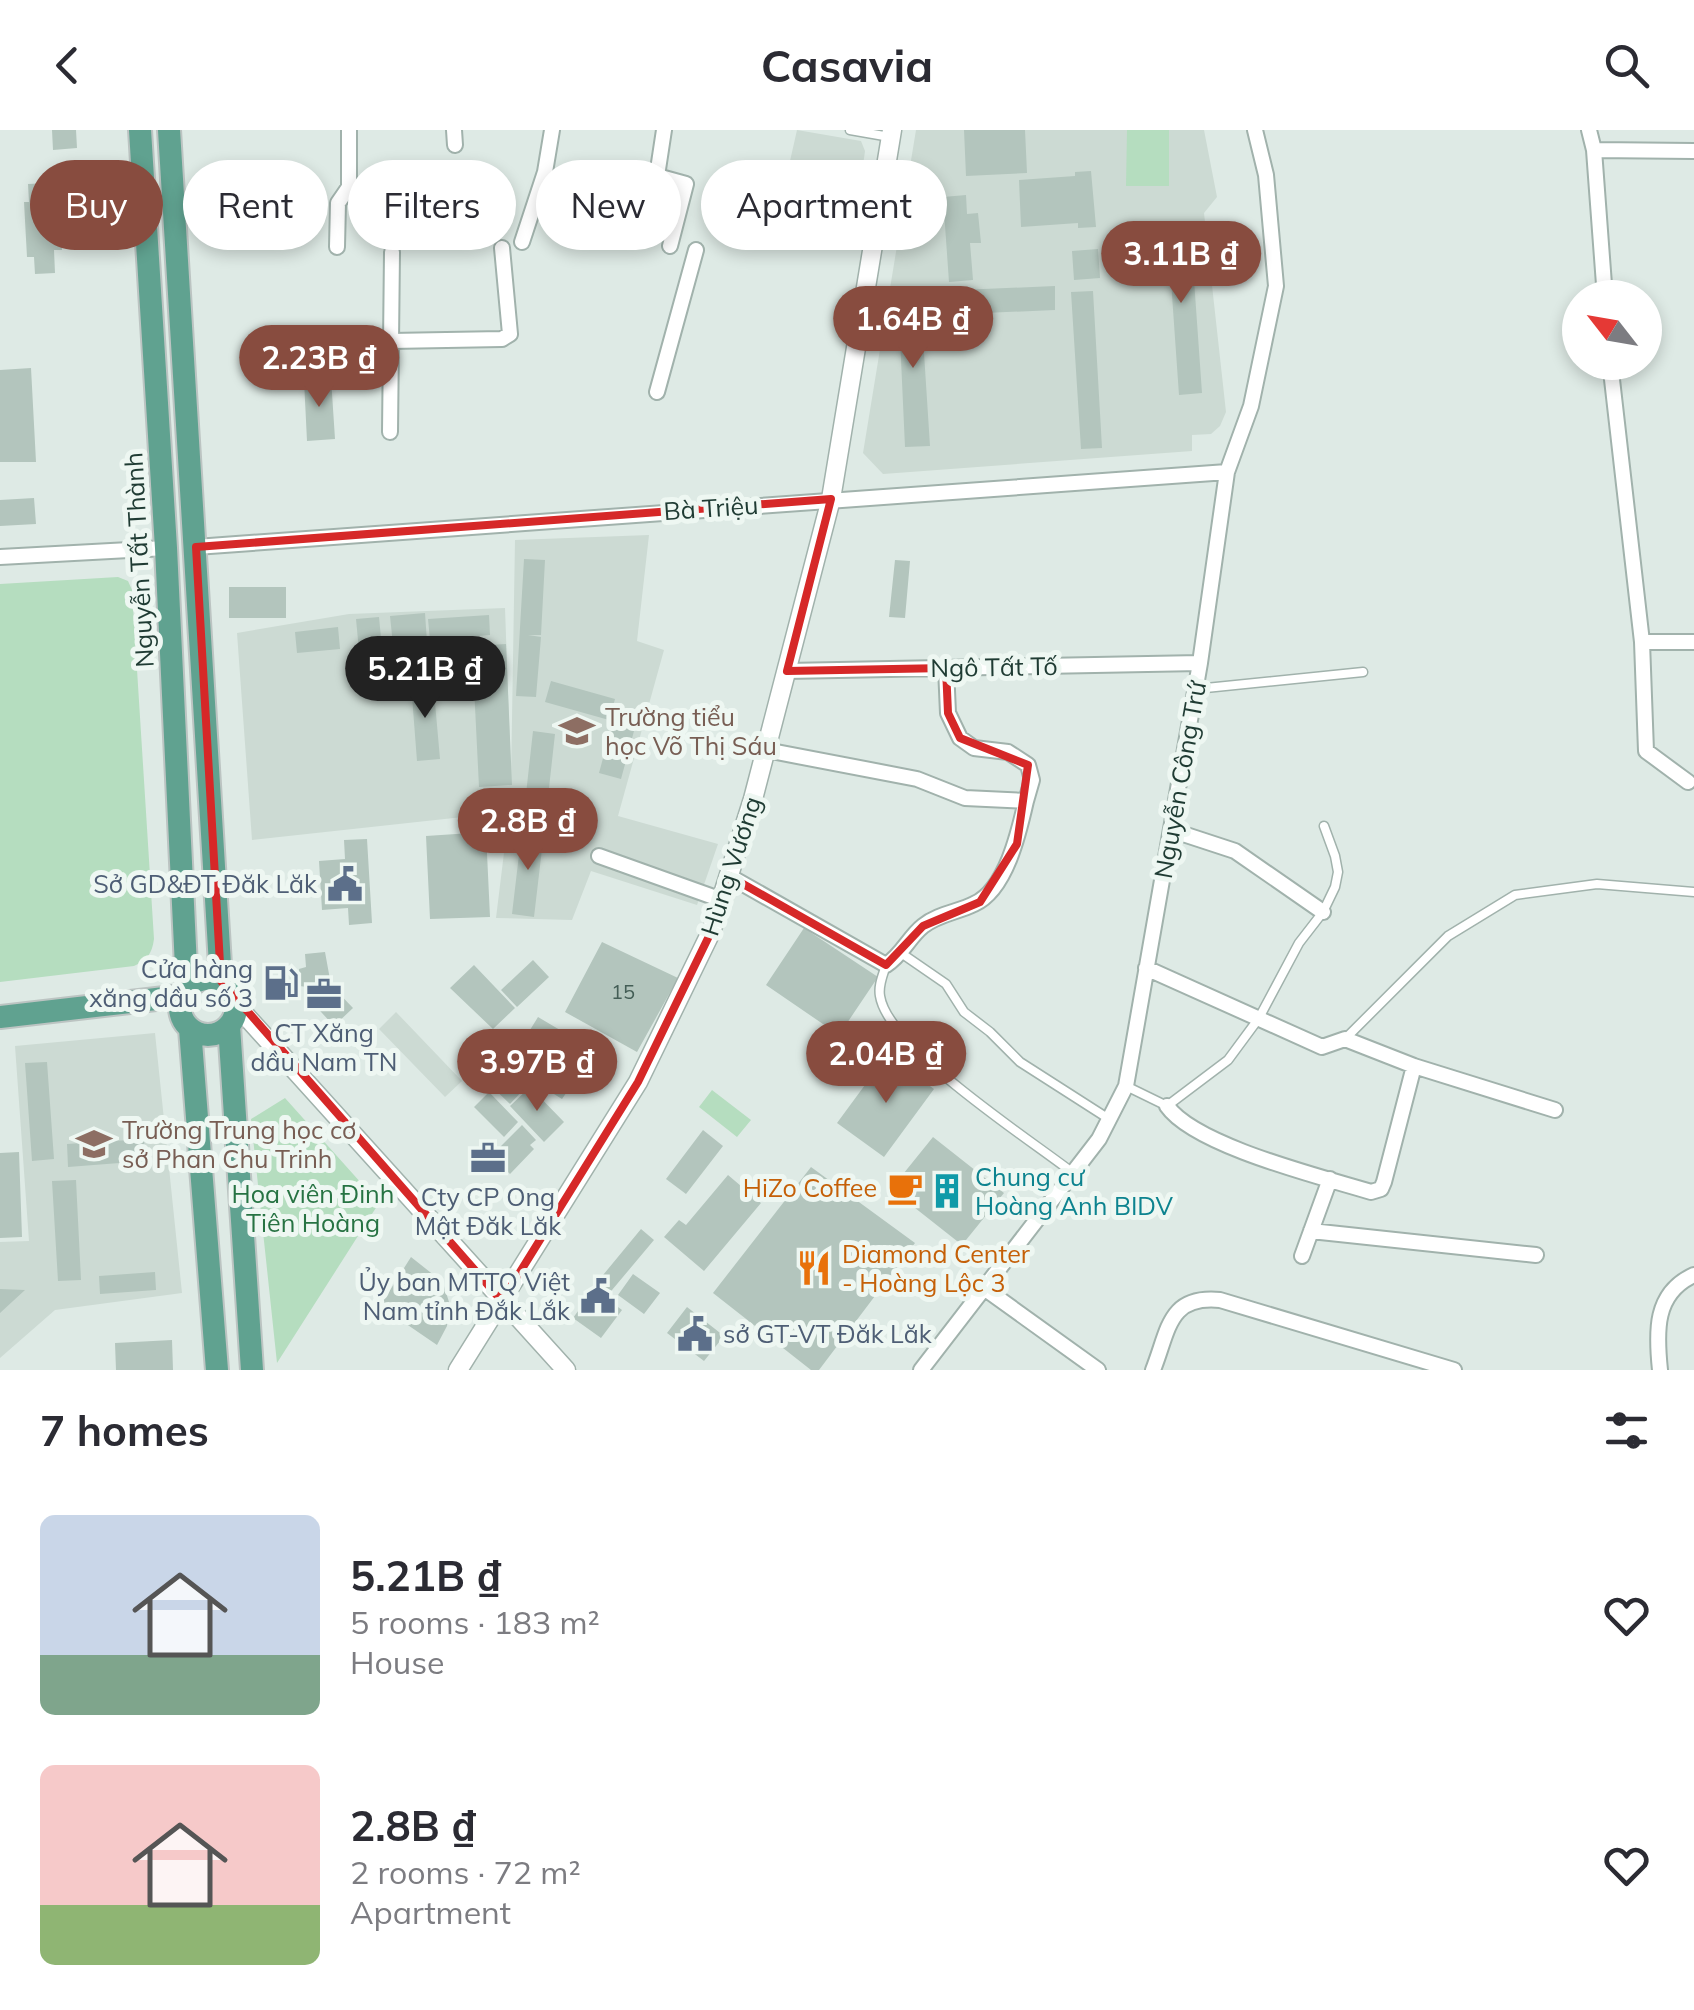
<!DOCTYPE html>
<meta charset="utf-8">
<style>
:root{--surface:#fff;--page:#f2f2f3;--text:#2b2b33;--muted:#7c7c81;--accent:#884c3f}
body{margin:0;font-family:Mulish,sans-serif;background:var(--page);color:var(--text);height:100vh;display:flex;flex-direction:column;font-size:38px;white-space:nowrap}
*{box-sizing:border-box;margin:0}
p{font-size:32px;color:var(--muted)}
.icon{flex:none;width:55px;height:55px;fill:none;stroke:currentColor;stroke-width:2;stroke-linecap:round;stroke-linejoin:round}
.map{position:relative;height:1240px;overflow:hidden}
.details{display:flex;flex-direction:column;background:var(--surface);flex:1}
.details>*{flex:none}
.hud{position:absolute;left:30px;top:30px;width:1000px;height:90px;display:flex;gap:20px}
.needle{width:65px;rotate:301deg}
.tools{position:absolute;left:1562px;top:150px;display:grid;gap:20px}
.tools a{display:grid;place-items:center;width:100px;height:100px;border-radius:50%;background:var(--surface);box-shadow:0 5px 15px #0003;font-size:50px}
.price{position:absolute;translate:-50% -85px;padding:0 22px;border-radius:35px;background:var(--accent);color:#fff;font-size:32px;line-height:65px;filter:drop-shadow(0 2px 5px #0008)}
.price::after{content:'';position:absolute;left:50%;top:60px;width:30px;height:22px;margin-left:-15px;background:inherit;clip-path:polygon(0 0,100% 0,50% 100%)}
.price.on{background:#222;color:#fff}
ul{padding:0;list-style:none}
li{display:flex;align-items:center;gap:30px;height:250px;padding:0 40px}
li span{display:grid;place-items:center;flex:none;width:280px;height:200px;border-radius:15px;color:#555}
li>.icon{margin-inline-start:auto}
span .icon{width:120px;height:120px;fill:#fffc;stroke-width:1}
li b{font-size:42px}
h2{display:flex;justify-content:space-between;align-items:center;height:120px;padding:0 40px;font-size:42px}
.pill{padding:0 35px;border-radius:45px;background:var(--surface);box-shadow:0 5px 15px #0003;font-size:35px;line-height:90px}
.pill.on{background:var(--accent);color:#fff}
header{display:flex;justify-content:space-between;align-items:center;height:130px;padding:0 40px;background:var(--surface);font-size:45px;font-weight:700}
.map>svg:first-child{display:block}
.built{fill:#ccdad3}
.green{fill:#b5ddbf}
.building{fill:#b3c5bd}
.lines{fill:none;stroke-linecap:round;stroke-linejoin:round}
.service-casing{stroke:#a1b2ac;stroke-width:11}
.minor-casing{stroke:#a1b2ac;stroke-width:18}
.tertiary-casing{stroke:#a1b2ac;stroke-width:21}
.primary-casing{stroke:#bcc4c2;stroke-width:26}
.service{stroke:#fff;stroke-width:8}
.minor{stroke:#fff;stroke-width:14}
.tertiary{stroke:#fff;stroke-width:18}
.primary{stroke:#60a290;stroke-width:22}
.marked{fill:none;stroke:#d62828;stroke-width:8;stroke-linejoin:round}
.labels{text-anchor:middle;stroke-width:10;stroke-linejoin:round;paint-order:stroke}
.number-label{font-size:20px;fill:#445e56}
.street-label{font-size:25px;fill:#1f3b33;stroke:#eef7f2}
.education-label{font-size:25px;fill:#785e54;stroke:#eef7f2;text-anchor:start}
.service-label{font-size:25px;fill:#4e5e75;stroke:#eef7f2;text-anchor:end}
.culture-label{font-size:25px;fill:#0d838f;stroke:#eef7f2;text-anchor:start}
.food-label{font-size:25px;fill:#c56008;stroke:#eef7f2;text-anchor:end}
.park-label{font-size:25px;fill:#277343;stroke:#eef7f2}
</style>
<header><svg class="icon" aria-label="back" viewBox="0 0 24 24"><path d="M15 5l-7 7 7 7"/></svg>Casavia<svg class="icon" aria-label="search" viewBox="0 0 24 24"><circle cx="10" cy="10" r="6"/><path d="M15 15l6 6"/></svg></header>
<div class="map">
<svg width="1694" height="1240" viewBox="0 0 1694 1240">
<rect width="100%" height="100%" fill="#deeae5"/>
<path class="built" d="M797,0L861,11L865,21L852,116L776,93Z
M916,0H1204L1217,67L1204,83L1226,282L1220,296L1211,304L1192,305V321L883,344L863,323Z
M649,405L637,511L664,520L618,686L718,714L697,775L591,741L572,790L496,788L509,682L252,710L237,503L349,484L505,478L511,648L515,410Z
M396,882L462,951L445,967L379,899Z
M155,903L182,1163L55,1180L0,1228V1112L29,1111L15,916Z"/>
<path class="green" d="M1127,0H1169V56H1126Z
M118,447L128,451L132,460L154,809C152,824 147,830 134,836L0,852V454Z
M712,960L751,990L737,1007L699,977Z
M285,968L379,1073L277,1233L251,989Z"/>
<path class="building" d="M52,0H76L77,18L53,20Z
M964,0H1025L1027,43L966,46Z
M1091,41L1096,97L1078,98V93L1021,97L1019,50L1075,46V42Z
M50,53L51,75L60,74L62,120H54L55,143L35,144L34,127H27L24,72H29L28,54Z
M966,65L967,84L978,83L981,113H970L973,150L949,152L943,67Z
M1156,94L1179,107H1191L1202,263L1179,265L1168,108H1111Z
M1098,119L1100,148L1074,150L1072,121Z
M1055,156V180L938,185L937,161Z
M920,161L930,316L905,317L898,164Z
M1093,161L1102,318L1081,319L1071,162Z
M31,238L36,332H0V240Z
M331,248L335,309L307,311L304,250Z
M34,368L36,394L0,396V370Z
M524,429L545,430L541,505H528L541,507L536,567L516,566Z
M895,430L910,431L905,488L889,487Z
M229,457H286V488H229Z
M425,483L427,512L393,515L390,486Z
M489,485L490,505L430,510L428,489Z
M379,487L383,529L360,531L356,489Z
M338,497L340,519L297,523L295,502Z
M506,514L512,655L479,657L472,516Z
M433,550L440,629L417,631L411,553Z
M551,551L615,569L609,590L545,572Z
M615,584L637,590L621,649L599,643Z
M533,601L555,604L547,676L525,673Z
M522,699L544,702L534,787L512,784Z
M486,702L490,787L430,789L426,706Z
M367,709L372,793L349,795L348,778L322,780L319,731L345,729L344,710Z
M804,798L878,847L839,905L766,855Z
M602,812L678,848L637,922L565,882Z
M325,822L331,855L353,878L334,896L310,870L308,857L299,856V839L306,837L305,824Z
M533,830L549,847L517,877L501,860Z
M474,835L515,878L493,899L511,911L490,941L472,928L493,899L450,858Z
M538,887L560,900L526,952L512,944L525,958L510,974L486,951L501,935L506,939Z
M887,925L934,959L884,1027L837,993Z
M560,926L582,940L562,969L541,956Z
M47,932L54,1029L32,1031L25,933Z
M530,957L564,992L544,1012L510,976Z
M489,962L518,992L504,1007L474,977Z
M522,995L536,1010L530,1015L534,1019L510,1044L501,1035L506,1029L496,1021Z
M703,1000L723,1016L686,1064L666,1049Z
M933,1007L1004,1063L962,1115L891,1059Z
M144,1009L145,1031L68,1037L67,1014Z
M19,1022L22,1107L0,1108V1023Z
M811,1037L915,1113L819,1240H811L713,1163Z
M728,1045L761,1073L704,1141L664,1107L679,1090L686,1095Z
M76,1050L81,1150L58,1151L52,1051Z
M641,1099L654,1110L607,1166L594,1156Z
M411,1127L435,1146L444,1156L449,1172L447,1196L437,1215L380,1176Z
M155,1142L156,1160L100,1164L99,1146Z
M633,1144L660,1163L644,1184L618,1165Z
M0,1159L25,1160L0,1183Z
M594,1159L622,1180L601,1208L573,1188Z
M687,1177L724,1206L704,1231L667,1203Z
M172,1210L173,1240H116L115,1213Z"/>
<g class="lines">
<defs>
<path id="service" d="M850,0L890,7
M1196,559L1363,542
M901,823L946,854L964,882L990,902L1020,932L1109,989
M886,835C883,845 878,855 880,866C888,918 1028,1008 1073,1043
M1345,909L1448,806L1515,765L1597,754L1694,762
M1126,956L1167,976L1228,930L1259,888L1299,813L1323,782L1335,757L1338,742L1335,726L1324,696"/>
<path id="minor" d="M454,0L455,15
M664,0L657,46L686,54L670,116
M1589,0L1594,20L1605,168
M1594,20L1694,21
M522,112L545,42L552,0
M337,117L338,73L349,57V0
M391,211L502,209L510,204L502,118
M1610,232L1642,512L1646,621L1688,652
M657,262L696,120
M390,302L392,122
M196,417L1227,342
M0,427L166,418
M1642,512H1694
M787,541L1200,533
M766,620L917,649L965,668L1026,671L1032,650L1028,635L1008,622L974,618L960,608L948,583L946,538
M1171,700L1235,721L1323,782
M599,726L722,770
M729,746L886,835C902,825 909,807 923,796C938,784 958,782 974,774C1006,760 1019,702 1026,671
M1146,838L1322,917L1345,909L1414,936L1555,980
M1167,976C1195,1016 1322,1047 1371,1062L1381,1059L1384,1052L1414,936
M1311,1101L1536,1125
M1302,1126L1330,1049
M984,1158L1098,1240
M921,1240L1099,1009L1126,956L1200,533L1227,342L1251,276L1276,156L1266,45L1255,0
M1153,1240C1169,1200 1168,1165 1220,1170L1454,1240
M1660,1240C1656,1202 1654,1163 1694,1145"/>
<path id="tertiary" d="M237,876L566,1240
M458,1240L638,952L711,802L753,669L831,369L892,0"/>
<path id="primary" d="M140,0L166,418L187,858
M169,0L221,851
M180 877a28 28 0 1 1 56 0a28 28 0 1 1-56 0Z
M0,887L182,866
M229,896L252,1240
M190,899L217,1240"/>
</defs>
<use href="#service" class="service-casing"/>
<use href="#minor" class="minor-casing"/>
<use href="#tertiary" class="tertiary-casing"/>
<use href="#primary" class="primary-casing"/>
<use href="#service" class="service"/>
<use href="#minor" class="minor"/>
<use href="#tertiary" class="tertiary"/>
<use href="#primary" class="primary"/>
</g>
<path class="marked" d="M831,369L787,541L946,538L948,583L960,608L1028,635L1017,714L980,772L923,796L886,835L729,746L711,802L638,952L502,1171L221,851L196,417Z"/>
<defs>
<symbol id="school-bare" viewBox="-9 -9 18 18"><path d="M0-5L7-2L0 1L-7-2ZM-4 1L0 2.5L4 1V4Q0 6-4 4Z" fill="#8d6e63" stroke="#eef7f2" stroke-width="2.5" paint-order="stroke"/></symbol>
<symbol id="civic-bare" viewBox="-9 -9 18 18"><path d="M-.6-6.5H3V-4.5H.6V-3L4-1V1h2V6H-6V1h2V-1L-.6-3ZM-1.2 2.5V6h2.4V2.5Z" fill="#5c6f8a" stroke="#eef7f2" stroke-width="2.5" paint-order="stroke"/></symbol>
<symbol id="fuel-bare" viewBox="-9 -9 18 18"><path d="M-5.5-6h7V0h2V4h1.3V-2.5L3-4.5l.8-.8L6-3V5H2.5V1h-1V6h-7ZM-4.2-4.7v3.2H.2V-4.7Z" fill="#5c6f8a" stroke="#eef7f2" stroke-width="2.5" paint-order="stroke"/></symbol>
<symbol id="office-bare" viewBox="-9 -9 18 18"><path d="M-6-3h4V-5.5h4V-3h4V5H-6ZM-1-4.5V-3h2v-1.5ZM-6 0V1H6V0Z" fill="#5c6f8a" stroke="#eef7f2" stroke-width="2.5" paint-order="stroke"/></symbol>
<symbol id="cafe-bare" viewBox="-9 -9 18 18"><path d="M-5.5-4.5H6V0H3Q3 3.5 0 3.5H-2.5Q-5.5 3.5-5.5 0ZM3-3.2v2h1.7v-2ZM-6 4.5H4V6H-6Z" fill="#e8710a" stroke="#eef7f2" stroke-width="2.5" paint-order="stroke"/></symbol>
<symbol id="building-bare" viewBox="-9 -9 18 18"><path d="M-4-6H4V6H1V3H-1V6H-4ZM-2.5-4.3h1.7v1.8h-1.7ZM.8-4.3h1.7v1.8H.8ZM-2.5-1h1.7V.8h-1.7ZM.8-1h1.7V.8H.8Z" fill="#0f9aa8" stroke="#eef7f2" stroke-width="2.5" paint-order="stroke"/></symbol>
<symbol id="restaurant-bare" viewBox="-9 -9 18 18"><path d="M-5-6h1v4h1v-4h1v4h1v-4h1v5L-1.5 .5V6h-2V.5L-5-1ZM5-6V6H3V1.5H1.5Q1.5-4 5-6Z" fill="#e8710a" stroke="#eef7f2" stroke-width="2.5" paint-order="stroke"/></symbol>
</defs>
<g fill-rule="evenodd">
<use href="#school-bare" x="552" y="576" width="50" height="50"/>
<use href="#civic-bare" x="320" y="729" width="50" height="50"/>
<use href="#fuel-bare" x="256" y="828" width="50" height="50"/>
<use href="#office-bare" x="299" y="839" width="50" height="50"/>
<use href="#school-bare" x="69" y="989" width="50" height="50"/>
<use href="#office-bare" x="463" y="1003" width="50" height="50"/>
<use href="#cafe-bare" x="880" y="1033" width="50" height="50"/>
<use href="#building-bare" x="922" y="1036" width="50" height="50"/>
<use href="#restaurant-bare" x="789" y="1113" width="50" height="50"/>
<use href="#civic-bare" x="573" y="1141" width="50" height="50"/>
<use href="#civic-bare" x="670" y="1179" width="50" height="50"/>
</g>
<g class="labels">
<g class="number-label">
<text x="623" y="869">15</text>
</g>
<g class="street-label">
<text transform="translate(711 378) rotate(-4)" y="9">Bà Triệu</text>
<text transform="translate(139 430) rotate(-93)" y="9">Nguyễn Tất Thành</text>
<text transform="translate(994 537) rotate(-1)" y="9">Ngô Tất Tố</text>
<text transform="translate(1180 650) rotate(-80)" y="9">Nguyễn Công Trứ</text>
<text transform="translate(731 736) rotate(-72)" y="9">Hùng Vương</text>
</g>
<g class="education-label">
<text x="605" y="596">Trường tiểu<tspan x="605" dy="29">học Võ Thị Sáu</tspan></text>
<text x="122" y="1009">Trường Trung học cơ<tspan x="122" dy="29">sở Phan Chu Trinh</tspan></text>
</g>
<g class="service-label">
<text x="317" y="763">Sở GD&amp;ĐT Đăk Lăk</text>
<text x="253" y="848">Cửa hàng<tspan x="253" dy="29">xăng dầu số 3</tspan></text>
<text x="324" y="912" text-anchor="middle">CT Xăng<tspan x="324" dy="29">dầu Nam TN</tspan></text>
<text x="488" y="1076" text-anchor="middle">Cty CP Ong<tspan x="488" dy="29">Mật Đăk Lăk</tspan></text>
<text x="570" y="1161">Ủy ban MTTQ Việt<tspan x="570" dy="29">Nam tỉnh Đắk Lắk</tspan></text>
<text x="723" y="1213" text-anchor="start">sở GT-VT Đăk Lăk</text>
</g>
<g class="culture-label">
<text x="975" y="1056">Chung cư<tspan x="975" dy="29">Hoàng Anh BIDV</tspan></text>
</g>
<g class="food-label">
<text x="877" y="1067">HiZo Coffee</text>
<text x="842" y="1133" text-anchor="start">Diamond Center<tspan x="842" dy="29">- Hoàng Lộc 3</tspan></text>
</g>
<g class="park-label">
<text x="313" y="1073">Hoa viên Đinh<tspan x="313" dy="29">Tiên Hoàng</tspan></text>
</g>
</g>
</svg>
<div class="tools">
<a><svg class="needle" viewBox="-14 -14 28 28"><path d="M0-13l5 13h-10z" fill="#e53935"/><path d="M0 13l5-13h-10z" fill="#7c7c81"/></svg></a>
</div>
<b class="price" style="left:1181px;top:176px">3.11B ₫</b>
<b class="price" style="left:913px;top:241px">1.64B ₫</b>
<b class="price" style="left:319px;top:280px">2.23B ₫</b>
<b class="price on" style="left:425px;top:591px">5.21B ₫</b>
<b class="price" style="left:528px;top:743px">2.8B ₫</b>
<b class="price" style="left:886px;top:976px">2.04B ₫</b>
<b class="price" style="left:537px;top:984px">3.97B ₫</b>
<div class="hud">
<a class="pill on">Buy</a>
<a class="pill">Rent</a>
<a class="pill">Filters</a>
<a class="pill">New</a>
<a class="pill">Apartment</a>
</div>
</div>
<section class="details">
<h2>7 homes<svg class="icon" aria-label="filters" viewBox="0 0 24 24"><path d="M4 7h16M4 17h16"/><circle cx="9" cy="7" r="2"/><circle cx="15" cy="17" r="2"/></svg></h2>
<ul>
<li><span style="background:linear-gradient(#c9d6e8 70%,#7fa58c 0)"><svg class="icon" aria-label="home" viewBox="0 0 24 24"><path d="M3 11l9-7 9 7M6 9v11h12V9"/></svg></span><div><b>5.21B ₫</b><p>5 rooms · 183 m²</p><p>House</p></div><svg class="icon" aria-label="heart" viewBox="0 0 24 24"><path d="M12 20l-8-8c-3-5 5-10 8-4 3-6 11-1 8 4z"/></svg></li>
<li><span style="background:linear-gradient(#f6c9c9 70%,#8fb573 0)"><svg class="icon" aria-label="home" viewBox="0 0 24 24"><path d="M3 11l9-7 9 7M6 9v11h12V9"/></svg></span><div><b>2.8B ₫</b><p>2 rooms · 72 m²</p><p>Apartment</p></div><svg class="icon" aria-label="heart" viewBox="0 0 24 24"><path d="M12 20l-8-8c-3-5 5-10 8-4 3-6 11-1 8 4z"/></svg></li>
</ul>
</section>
